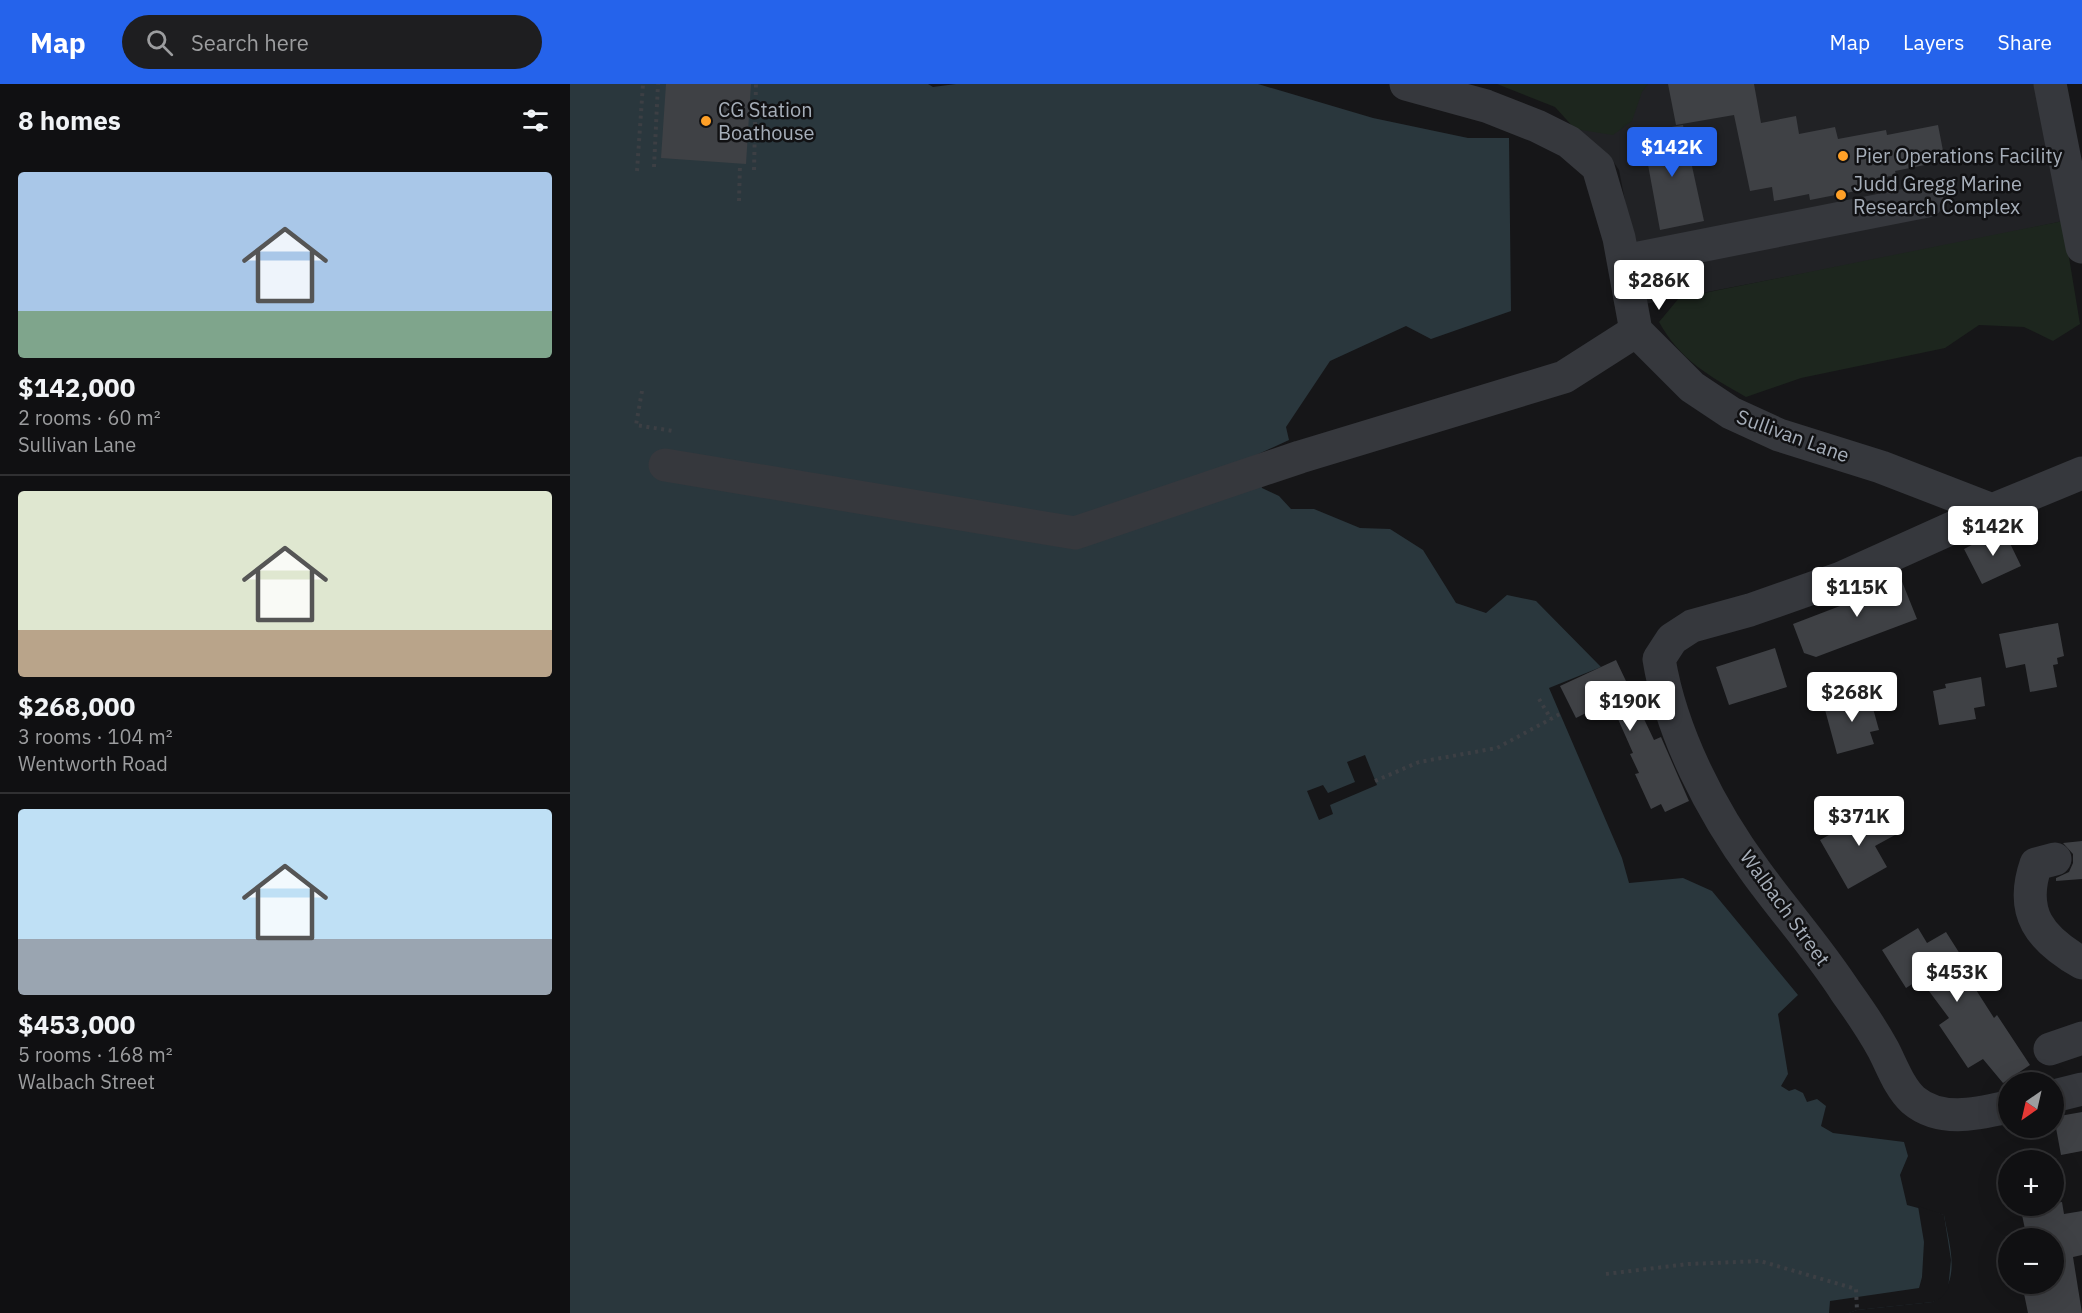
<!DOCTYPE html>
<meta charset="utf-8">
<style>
:root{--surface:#101012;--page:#1e1e20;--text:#f1f3f6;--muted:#9c9d9f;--line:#303032;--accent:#2563eb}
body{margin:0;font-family:"IBM Plex Sans",sans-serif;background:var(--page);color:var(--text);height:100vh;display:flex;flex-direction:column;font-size:22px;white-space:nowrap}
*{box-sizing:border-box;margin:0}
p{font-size:20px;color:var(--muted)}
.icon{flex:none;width:33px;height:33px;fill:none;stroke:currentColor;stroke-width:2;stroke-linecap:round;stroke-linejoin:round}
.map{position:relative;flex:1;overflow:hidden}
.drawer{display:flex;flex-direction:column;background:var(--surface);width:570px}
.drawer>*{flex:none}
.needle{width:39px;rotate:214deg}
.fabs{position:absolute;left:1428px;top:988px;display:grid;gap:12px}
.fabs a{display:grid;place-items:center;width:66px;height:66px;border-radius:50%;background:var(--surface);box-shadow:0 6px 24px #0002,0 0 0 2px var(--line);font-size:30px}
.price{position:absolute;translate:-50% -51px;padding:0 14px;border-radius:6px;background:#fff;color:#222;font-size:20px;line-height:39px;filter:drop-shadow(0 2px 3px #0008)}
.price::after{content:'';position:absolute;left:50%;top:36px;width:18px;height:14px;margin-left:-9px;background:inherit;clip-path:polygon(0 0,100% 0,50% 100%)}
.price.on{background:var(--accent);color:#fff}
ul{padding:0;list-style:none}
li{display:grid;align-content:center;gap:12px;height:318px;padding:0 18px}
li+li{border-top:2px solid var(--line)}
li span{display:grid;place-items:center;height:186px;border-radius:6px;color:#555}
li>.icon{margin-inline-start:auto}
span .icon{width:108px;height:108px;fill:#fffc;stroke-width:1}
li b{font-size:26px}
h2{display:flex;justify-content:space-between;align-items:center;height:72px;padding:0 18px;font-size:26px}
header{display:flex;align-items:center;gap:36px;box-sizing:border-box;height:84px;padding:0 30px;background:var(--accent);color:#fff}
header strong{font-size:28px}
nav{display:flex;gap:33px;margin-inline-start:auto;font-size:21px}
.search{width:420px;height:54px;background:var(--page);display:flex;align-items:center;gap:15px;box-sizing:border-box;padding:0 21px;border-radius:33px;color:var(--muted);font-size:22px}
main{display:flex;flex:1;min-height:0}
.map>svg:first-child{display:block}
.built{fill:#212225}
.green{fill:#1d261e}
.water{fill:#2a373d}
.pier{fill:#161618}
.building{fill:#3f4145}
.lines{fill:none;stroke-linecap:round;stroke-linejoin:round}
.path{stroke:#3c3f44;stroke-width:4;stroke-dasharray:3 4.5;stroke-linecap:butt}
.minor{stroke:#36383d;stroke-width:33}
.poi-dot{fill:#ffa027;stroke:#111113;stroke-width:2}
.labels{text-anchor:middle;stroke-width:5;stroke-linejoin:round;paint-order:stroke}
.poi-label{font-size:20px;fill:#a6aeb9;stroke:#111113;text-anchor:start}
.street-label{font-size:20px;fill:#a6aeb9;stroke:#111113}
</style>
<header>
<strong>Map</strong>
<div class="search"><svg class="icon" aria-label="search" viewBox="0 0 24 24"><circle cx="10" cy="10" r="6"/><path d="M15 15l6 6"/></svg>Search here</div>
<nav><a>Map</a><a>Layers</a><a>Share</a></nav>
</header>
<main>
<section class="drawer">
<h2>8 homes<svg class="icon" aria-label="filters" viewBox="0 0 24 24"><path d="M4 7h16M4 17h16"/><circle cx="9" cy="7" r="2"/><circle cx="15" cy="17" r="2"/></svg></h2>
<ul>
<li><span style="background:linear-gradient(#a9c7e8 75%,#7fa58c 0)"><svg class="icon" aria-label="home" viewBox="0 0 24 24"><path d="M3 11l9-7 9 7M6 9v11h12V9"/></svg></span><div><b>$142,000</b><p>2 rooms · 60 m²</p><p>Sullivan Lane</p></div></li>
<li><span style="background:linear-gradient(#dfe7d0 75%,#b9a48a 0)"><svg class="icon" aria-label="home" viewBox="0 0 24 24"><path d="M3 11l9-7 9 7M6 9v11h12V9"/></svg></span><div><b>$268,000</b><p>3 rooms · 104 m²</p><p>Wentworth Road</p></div></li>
<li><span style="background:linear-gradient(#bfe0f5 70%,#9aa5b1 0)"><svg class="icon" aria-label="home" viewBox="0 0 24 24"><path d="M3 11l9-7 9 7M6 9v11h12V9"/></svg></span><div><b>$453,000</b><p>5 rooms · 168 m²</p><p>Walbach Street</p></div></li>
</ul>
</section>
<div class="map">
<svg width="1512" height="1229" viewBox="0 0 1512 1229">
<rect width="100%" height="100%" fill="#161618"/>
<path class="built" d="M1049,0H1469L1493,137L1377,162L1075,220L1049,86L1041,74L1005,45Z"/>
<path class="green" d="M927,0H1078L1072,8L1062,37L1043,51L1005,45L985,23Z
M1493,137L1510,240L1483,257L1454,243L1409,241L1375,264L1231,294L1176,313C1139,292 1110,276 1089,238L1109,214Z"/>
<path class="water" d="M0,0H358L363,3L386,0H688L803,34L898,54H939L941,227L861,255L836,242L760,277L716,343L719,356L682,373L692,404L709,412L721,425H744L790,444L820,445L853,466L886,519L916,529L937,511L966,517L1031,583L979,604L1052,774L1059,799L1113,794L1142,807L1228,911L1208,930L1218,990L1211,1002L1219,1007L1225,1005L1233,1009L1237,1018L1247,1015L1256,1022L1251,1042L1263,1049L1334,1058L1338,1072L1330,1091L1337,1121L1374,1131C1379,1160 1393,1199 1363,1218L1287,1226L1279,1229H0Z"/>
<path class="pier" d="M795,671L807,701L760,721L763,730L749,736L737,707L753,701L758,709L785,698L777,678Z
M1348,1122L1374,1131L1381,1176L1378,1205L1372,1213L1363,1218L1287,1226L1279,1229H1259L1260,1217L1349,1204L1352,1193L1354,1158Z"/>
<path class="building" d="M96,0H181L176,80L91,74Z
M1098,0H1184L1191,39L1226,32L1229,50L1265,43L1268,55L1316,46L1317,51L1368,41L1375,77L1325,87L1326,91L1290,98L1291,106L1240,116L1239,110L1204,117L1202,103L1180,107L1164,31L1106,41Z
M1113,41L1134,137L1090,146L1072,48Z
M1433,445L1451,482L1412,500L1394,465Z
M1329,490L1347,535L1246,573L1234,569L1223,540L1283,517L1280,510Z
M1488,539L1494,572L1487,574L1488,580L1483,581L1487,603L1460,608L1455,580L1436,584L1429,550Z
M1205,564L1217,603L1159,621L1146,583Z
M1046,576L1084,656L1091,653L1119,717L1095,728L1091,720L1081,725L1065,690L1069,689L1060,670L1063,669L1040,617L1006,634L990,602Z
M1411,593L1415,622L1404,624L1406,635L1369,641L1363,607L1376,604L1375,600Z
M1299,610L1309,646L1300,648L1304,660L1267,670L1254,622Z
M1309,723L1325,751L1305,762L1317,783L1278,805L1250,756Z
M1512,757V795L1486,797V794L1499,788L1503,779V770L1493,759Z
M1348,844L1357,859L1376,848L1390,870L1385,873L1424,934L1427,931L1460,981L1433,999L1413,975L1398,984L1369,941L1379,934L1350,895L1336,904L1312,866Z
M1512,1028V1067L1491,1071L1484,1033Z
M1492,1118L1494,1130L1512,1127V1171L1503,1173L1512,1229H1458L1452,1200H1484V1155H1457L1451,1126L1484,1122V1119Z"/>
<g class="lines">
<path class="path" d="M84,83L88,0
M184,86L186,0
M67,87L73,0
M169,117L170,80
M72,307L66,341L103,347
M969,615L981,635
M805,697L849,678L927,664L990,630
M1036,1190L1118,1180L1190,1177L1286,1205L1287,1226"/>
<path class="minor" d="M836,0L916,22L967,42L999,58L1028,83L1049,154L1066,247L1122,303L1161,329L1209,351L1311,383L1422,426
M1480,0L1512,163
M1054,177L1357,117
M95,381L505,449L730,373L994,293L1066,247
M1485,775L1466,780C1449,829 1470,855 1512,879
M1480,965L1512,954
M1484,1012L1512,1005
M1438,1023C1407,1030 1370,1039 1343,1016C1329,1003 1322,982 1313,965C1302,945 1289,926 1276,908C1249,866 1215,828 1186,788C1141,727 1101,649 1089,575L1102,555L1122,542L1180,526L1271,494L1422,426L1512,389"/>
</g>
<g class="poi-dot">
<circle cx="136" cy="37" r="6"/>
<circle cx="1273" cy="72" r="6"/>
<circle cx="1271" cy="111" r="6"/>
</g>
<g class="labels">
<g class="poi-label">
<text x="148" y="33">CG Station<tspan x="148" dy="23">Boathouse</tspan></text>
<text x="1285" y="79">Pier Operations Facility</text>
<text x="1283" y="107">Judd Gregg Marine<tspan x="1283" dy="23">Research Complex</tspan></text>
</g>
<g class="street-label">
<text transform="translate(1223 352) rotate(20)" y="7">Sullivan Lane</text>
<text transform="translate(1215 824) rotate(54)" y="7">Walbach Street</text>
</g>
</g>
</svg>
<div class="fabs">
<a><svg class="needle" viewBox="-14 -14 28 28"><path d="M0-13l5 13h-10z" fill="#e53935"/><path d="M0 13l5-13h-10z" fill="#9c9d9f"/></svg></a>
<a>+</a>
<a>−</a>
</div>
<b class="price on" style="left:1102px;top:94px">$142K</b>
<b class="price" style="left:1089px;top:227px">$286K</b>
<b class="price" style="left:1423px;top:473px">$142K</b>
<b class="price" style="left:1287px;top:534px">$115K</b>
<b class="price" style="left:1282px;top:639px">$268K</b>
<b class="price" style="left:1060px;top:648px">$190K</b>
<b class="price" style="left:1289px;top:763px">$371K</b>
<b class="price" style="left:1387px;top:919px">$453K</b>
</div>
</main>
